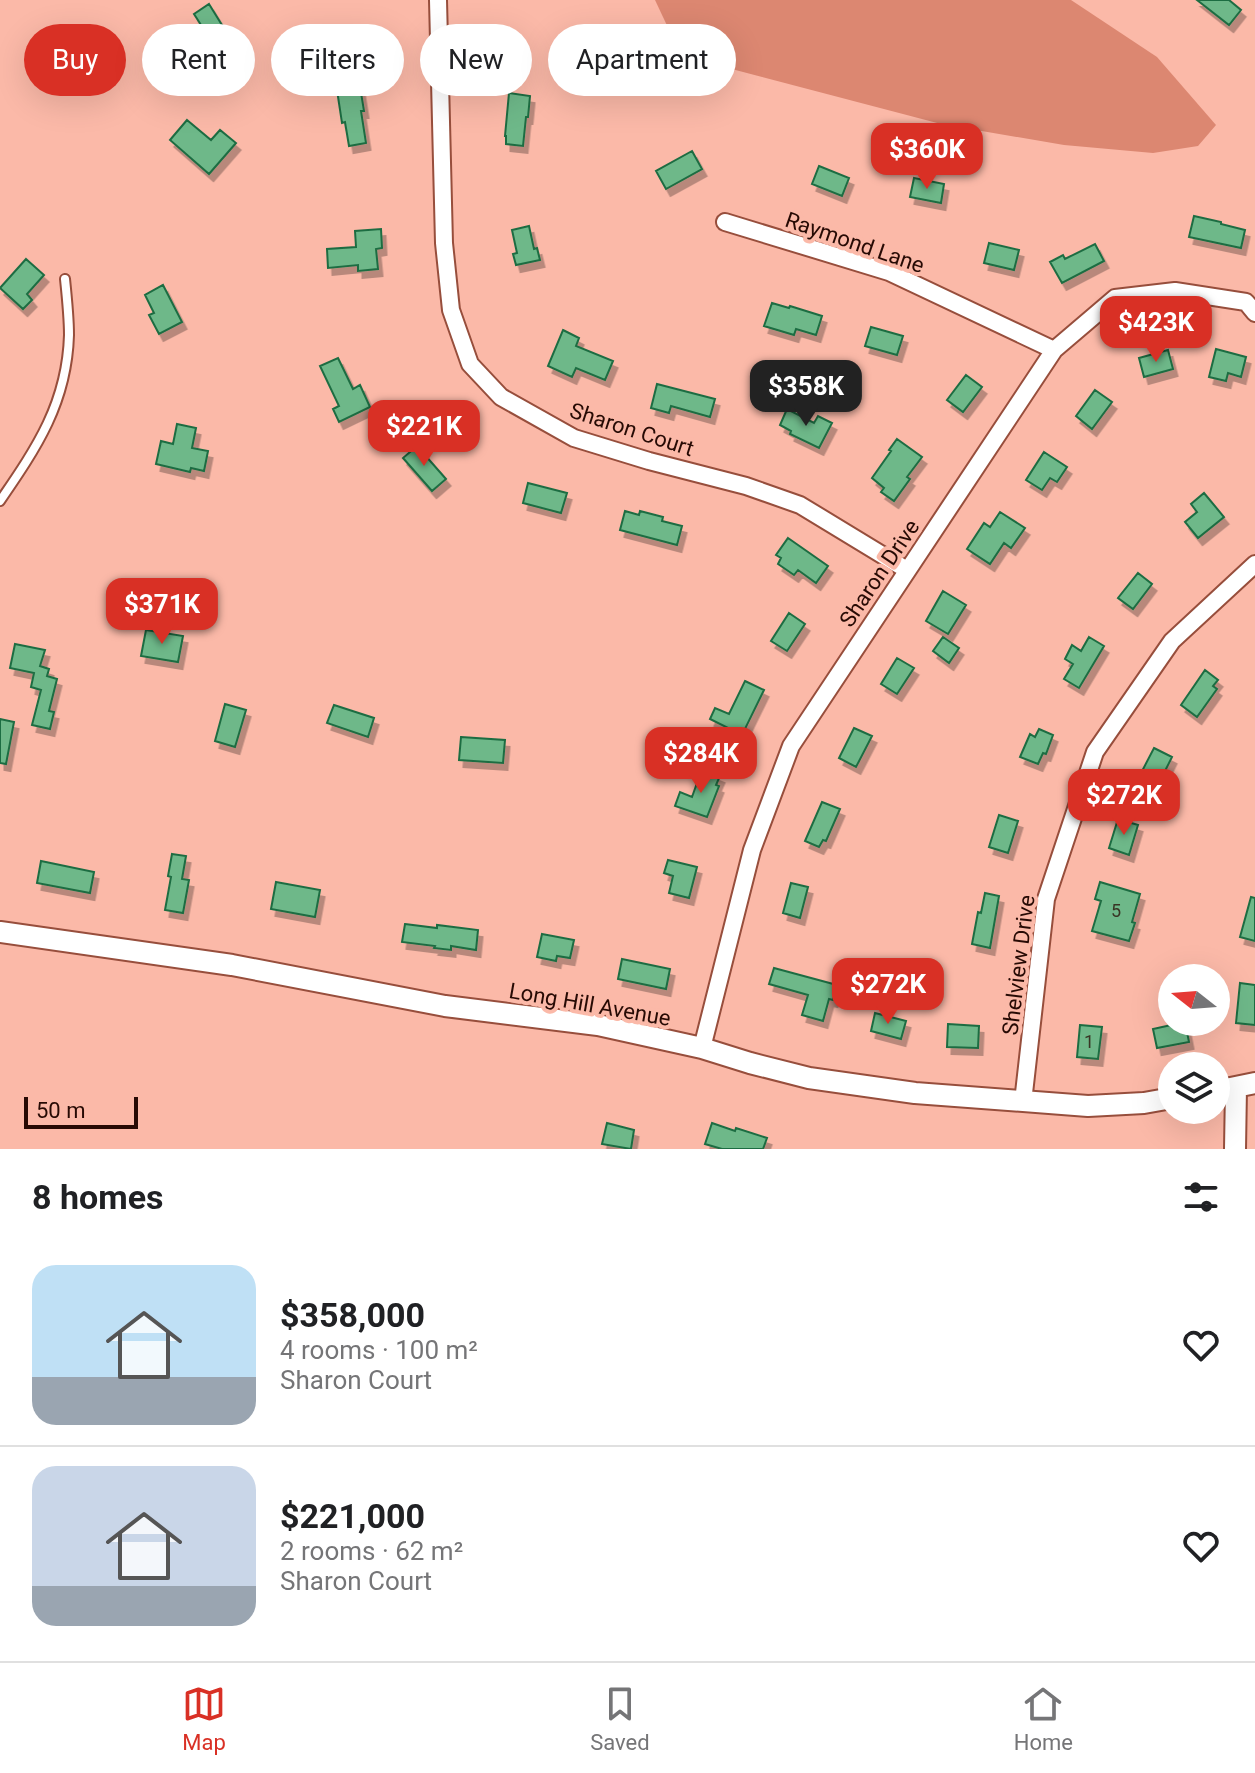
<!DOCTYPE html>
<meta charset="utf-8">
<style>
:root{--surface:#fff;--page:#f6f6f6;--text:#202124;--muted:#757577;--line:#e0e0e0;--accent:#d93025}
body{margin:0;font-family:Roboto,sans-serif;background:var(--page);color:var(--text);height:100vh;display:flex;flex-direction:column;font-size:30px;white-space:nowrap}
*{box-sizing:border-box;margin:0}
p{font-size:26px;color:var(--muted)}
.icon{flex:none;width:44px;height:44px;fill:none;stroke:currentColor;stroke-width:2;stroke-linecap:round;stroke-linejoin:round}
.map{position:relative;height:1149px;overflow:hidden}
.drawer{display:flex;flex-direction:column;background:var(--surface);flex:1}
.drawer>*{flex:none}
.top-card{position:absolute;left:24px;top:24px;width:800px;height:72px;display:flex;gap:16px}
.needle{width:52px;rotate:287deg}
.fabs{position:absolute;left:1158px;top:964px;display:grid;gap:16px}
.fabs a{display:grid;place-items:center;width:72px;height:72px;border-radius:50%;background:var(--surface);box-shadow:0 8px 32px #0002;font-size:40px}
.scale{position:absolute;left:24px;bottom:20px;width:114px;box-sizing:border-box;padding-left:8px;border:4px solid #270a04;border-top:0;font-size:22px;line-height:28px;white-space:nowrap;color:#270a04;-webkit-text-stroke:6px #fbb9a8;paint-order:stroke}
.price{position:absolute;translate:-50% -68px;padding:0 18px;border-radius:16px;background:var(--accent);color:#fff;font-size:26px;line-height:52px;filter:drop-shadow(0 2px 4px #0008)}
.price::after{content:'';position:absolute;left:50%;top:48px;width:24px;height:18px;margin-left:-12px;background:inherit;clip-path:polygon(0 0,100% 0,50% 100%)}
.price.active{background:#222;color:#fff}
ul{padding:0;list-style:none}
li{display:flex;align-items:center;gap:24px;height:200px;padding:0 32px}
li+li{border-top:2px solid var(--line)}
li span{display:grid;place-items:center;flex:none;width:224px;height:160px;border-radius:24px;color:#555}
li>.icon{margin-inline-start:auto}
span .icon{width:96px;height:96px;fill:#fffc;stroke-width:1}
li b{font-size:34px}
h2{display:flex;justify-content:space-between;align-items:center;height:96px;padding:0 32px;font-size:34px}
.pill{padding:0 28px;border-radius:36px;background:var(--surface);box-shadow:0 8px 32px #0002;font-size:28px;line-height:72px}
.pill.active{background:var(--accent);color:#fff}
.menu{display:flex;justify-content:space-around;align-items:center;height:112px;border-top:2px solid var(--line);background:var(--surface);font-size:22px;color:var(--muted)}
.menu a{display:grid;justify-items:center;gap:4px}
.menu .active{color:var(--accent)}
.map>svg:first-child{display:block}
.green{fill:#dc8771}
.building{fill:#6eb889;stroke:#1f6d43;stroke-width:2;filter:url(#shadow)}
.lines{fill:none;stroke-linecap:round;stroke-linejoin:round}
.service-casing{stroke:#974e3c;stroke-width:12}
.minor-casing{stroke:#974e3c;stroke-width:20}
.tertiary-casing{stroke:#974e3c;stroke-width:24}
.service{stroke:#fff;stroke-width:8}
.minor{stroke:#fff;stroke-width:16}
.tertiary{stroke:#fff;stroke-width:20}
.labels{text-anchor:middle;stroke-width:8;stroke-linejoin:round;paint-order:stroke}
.number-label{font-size:18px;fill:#393625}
.street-label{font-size:22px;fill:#270a04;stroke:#fbb9a8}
</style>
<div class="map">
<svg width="1255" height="1149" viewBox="0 0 1255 1149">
<defs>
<filter id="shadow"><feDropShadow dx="4.5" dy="7" stdDeviation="0" flood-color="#0004"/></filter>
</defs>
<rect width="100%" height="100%" fill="#fbb9a8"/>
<path class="green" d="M655,0H1071L1157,57L1216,125L1198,146L1153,153L1064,145L941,124L709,63L671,34Z"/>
<path class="building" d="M1197,0H1229L1241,10L1229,25Z
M209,4L225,30L210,39L194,14Z
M358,74L364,111H361L366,143L349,146L345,122L342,123L335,77Z
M509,93L530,96L528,117H526L523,146L506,144V136H505Z
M187,120L211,140L220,130L236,143L209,174L170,140Z
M692,151L702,169L666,189L656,171Z
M819,166L849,178L842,196L812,184Z
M914,178L944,184L941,203L910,197Z
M1194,216L1221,222V224L1245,230L1241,248L1189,237Z
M529,226L534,249L537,248L540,260L516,265L513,254L517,253L512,230Z
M381,229L382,248L376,249L378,269L358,271V265L328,268L327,249L356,247L355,231Z
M989,243L1019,250L1014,270L984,263Z
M1095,244L1104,261L1062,283L1050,262L1063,255L1065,259Z
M26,259L44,275L27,294L32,300L23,309L0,288Z
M163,285L182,322L159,334L149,315L154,313L145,295Z
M772,303L789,308L790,306L822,316L816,335L796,329L794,335L764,326Z
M871,327L903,336L897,355L865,346Z
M563,330L579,338L576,346L613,361L605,380L576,368L572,377L548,366Z
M1216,349L1246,357L1241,377L1228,373L1226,381L1209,377Z
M1168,350L1173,369L1144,377L1139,358Z
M338,358L353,389L360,385L370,407L339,422L333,409L339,406L320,366Z
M966,375L982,387L963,412L947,400Z
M657,384L715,399L710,417L671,406L669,413L651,408Z
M1095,390L1112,402L1092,429L1076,416Z
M787,409L814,423L818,416L832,423L819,448L790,434L791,431L780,425Z
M177,424L196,428L192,448L208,451L204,471L191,468L190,472L156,464L161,441L173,444Z
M897,439L922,457L907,477L910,479L894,501L881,492L884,488L872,478L891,451L889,450Z
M417,446L446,479L432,491L403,458Z
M1044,452L1067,467L1057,482L1050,478L1042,490L1026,480Z
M528,483L567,493L561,513L523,503Z
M1204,493L1224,517L1198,538L1185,522L1197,512L1191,504Z
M625,511L639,515L640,511L663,517L662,521L682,526L677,545L620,530Z
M1000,512L1025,528L1011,548L1004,543L990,564L967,549L984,523L990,527Z
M788,538L828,566L816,583L798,570L794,575L778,564L781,558L776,555Z
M1138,573L1152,584L1133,609L1118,598Z
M943,591L966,605L948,634L926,621Z
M789,613L805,624L787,651L771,641Z
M146,630L183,636L178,662L141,656Z
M943,637L959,648L949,663L933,651Z
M1089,637L1104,646L1079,688L1064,679L1073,664L1065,659L1072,645L1081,651Z
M15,644L45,650L40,666L49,669L47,676L57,679L49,711L54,712L50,729L32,725L41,690L31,687L34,673L10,668Z
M897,658L914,668L897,694L881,684Z
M1205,670L1218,680L1213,686L1217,689L1197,717L1181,705Z
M745,681L764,690L742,735L710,719L715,708L729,714Z
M225,704L246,710L235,747L215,741Z
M334,705L374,718L368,737L327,723Z
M0,719L14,722L6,764L0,763Z
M854,728L872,736L856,767L839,758Z
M1039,729L1053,735L1046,754L1043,753L1038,764L1020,757L1030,734L1035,737Z
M461,737L505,740L503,763L459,760Z
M1154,748L1172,757L1158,785L1140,775Z
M702,769L720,776L716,785L719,786L707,817L675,806L680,792L692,797Z
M822,802L840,809L826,841L823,840L819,847L805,841Z
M999,815L1018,821L1008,853L989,847Z
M1118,819L1138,825L1129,855L1109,848Z
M172,854L186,856L182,879L189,880L183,913L165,910L171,877L168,876Z
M668,860L697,867L689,898L669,893L673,876L664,873Z
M41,861L94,872L90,893L37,883Z
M276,882L320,890L315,917L271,909Z
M1100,882L1140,894L1132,922L1135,923L1129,941L1092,931L1101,901L1095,899Z
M791,883L808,887L800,918L783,913Z
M985,893L999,896L990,948L972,944L978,912L981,913Z
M1251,897L1255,898V941L1240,937Z
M405,924L437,928V925L478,930L476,950L451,946V950L434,948L435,946L402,942Z
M542,934L574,940L570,958L557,956L556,961L537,957Z
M622,959L670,969L666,989L618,979Z
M774,968L837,985L833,1000L829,999L823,1021L802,1015L808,995L769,984Z
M1240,983L1255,985V1025L1236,1023Z
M875,1013L906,1021L901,1039L871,1031Z
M1185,1022L1189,1042L1157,1048L1153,1029Z
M948,1024L979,1026L978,1048L947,1047Z
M1080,1025L1102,1027L1098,1059L1077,1057Z
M607,1123L634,1130L631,1149L602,1144Z
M712,1123L735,1131L736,1128L767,1138L763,1149H722L705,1144Z"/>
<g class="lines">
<defs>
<path id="service" d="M0,501C37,447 67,403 69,335C69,317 67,298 65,279"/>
<path id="minor" d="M438,0L444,243L451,310L470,364L501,397L574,438L649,461L746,486L800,505L907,570
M725,222L889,272L1054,350
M702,1048L752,850L791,746L1054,350L1115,298L1175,291L1246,302L1255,313
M1023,1102L1046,899L1095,752L1172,641L1255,564"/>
<path id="tertiary" d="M0,932L232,965L445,1006L598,1025L702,1048L750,1063L809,1078L915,1093L1088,1106L1144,1103L1172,1098
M1216,1091L1255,1083
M1235,1149L1236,1088"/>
</defs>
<use href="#service" class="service-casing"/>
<use href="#minor" class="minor-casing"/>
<use href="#tertiary" class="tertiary-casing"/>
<use href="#service" class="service"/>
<use href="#minor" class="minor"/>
<use href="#tertiary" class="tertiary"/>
</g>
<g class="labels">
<g class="number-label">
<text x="1116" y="917">5</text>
<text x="1089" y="1048">1</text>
</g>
<g class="street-label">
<text transform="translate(855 242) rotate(19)" y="8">Raymond Lane</text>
<text transform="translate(632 429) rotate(18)" y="8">Sharon Court</text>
<text transform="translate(879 573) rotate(-56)" y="8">Sharon Drive</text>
<text transform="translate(1018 965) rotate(-83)" y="8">Shelview Drive</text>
<text transform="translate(590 1004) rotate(10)" y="8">Long Hill Avenue</text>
</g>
</g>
</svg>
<div class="fabs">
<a><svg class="needle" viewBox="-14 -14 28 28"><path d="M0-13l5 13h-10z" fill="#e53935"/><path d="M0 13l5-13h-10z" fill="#757577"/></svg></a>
<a><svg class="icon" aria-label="layers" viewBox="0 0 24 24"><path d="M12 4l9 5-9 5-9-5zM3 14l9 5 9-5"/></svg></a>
</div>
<div class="scale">50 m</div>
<b class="price" style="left:927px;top:191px">$360K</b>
<b class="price" style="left:1156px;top:364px">$423K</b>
<b class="price active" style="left:806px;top:428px">$358K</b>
<b class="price" style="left:424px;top:468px">$221K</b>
<b class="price" style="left:162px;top:646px">$371K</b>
<b class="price" style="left:701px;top:795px">$284K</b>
<b class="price" style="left:1124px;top:837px">$272K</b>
<b class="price" style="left:888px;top:1026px">$272K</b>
<div class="top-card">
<a class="pill active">Buy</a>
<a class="pill">Rent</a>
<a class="pill">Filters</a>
<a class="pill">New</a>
<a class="pill">Apartment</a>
</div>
</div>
<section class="drawer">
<h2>8 homes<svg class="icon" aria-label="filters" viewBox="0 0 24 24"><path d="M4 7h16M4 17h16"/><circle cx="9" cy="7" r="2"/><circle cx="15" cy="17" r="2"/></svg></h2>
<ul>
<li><span style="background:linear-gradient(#bfe0f5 70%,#9aa5b1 0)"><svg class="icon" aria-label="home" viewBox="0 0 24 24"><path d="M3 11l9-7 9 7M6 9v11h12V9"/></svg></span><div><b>$358,000</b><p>4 rooms · 100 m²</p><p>Sharon Court</p></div><svg class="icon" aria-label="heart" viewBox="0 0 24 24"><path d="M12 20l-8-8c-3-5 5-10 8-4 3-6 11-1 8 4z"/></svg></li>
<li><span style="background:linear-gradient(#c9d6e8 75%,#9aa5b1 0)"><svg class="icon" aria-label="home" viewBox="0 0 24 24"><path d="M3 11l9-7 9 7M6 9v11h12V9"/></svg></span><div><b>$221,000</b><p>2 rooms · 62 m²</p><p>Sharon Court</p></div><svg class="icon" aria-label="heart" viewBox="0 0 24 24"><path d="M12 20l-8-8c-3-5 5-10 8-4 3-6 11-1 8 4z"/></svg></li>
</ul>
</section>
<nav class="menu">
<a class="active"><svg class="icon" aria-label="map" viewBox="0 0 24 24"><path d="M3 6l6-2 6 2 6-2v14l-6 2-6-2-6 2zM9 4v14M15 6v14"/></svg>Map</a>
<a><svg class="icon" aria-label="saved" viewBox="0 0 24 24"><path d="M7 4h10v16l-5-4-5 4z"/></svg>Saved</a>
<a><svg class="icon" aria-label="home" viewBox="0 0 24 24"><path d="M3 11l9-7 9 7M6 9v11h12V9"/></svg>Home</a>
</nav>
